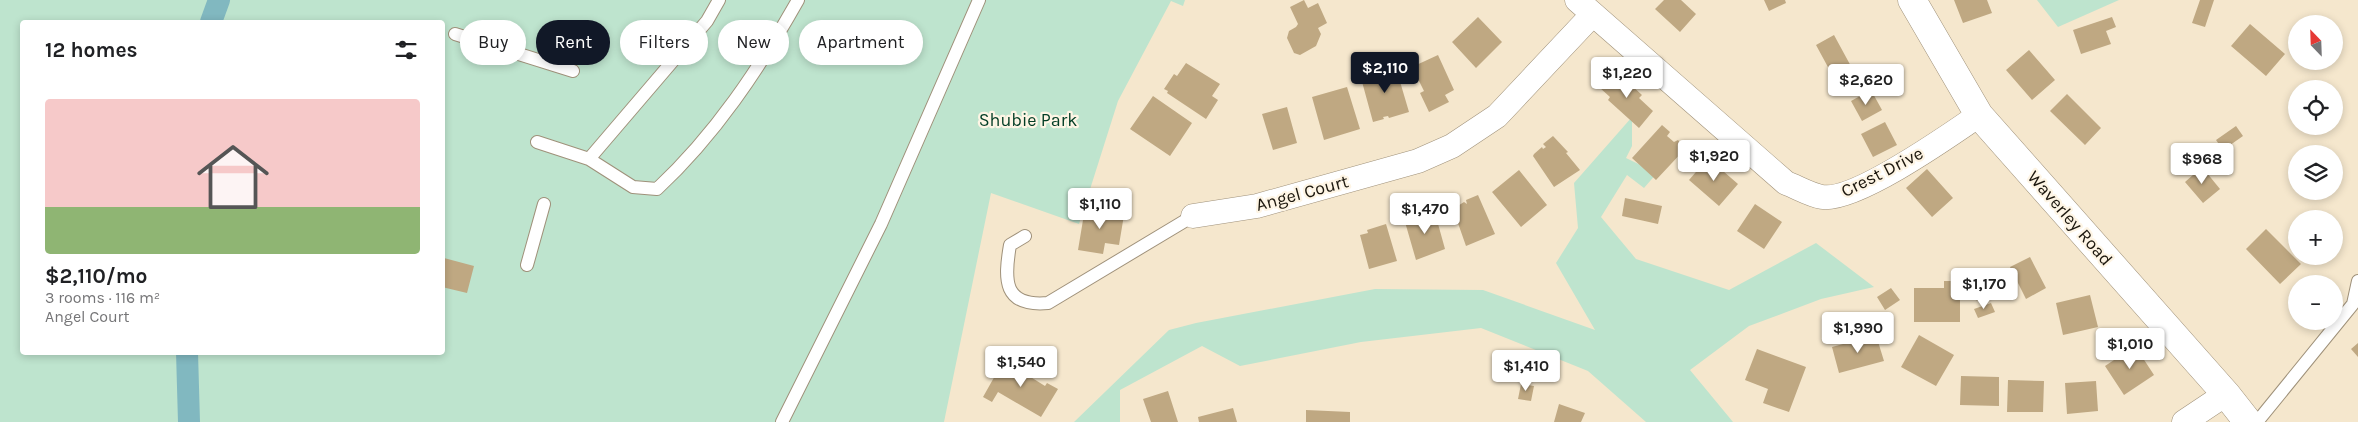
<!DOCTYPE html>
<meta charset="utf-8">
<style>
:root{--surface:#fff;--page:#f2f2f2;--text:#202124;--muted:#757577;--line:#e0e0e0;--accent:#111827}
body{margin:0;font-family:Karla,sans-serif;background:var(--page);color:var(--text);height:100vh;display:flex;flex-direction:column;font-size:19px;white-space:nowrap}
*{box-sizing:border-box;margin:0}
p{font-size:16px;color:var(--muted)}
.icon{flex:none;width:28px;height:28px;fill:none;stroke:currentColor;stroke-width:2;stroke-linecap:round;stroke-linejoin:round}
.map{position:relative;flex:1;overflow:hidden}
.panel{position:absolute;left:20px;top:20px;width:425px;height:335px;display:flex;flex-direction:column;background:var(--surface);border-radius:5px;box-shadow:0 2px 8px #0003}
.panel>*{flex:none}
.guide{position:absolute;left:460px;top:20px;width:475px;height:45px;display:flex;gap:10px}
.needle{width:32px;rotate:337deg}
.controls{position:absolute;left:2288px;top:15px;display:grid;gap:10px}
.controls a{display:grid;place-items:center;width:55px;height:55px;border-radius:50%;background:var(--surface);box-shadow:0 2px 8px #0003;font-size:25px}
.price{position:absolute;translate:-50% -42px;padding:0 11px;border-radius:5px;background:#fff;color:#222;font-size:16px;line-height:32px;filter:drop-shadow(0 1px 2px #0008)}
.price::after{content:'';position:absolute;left:50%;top:30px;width:15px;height:11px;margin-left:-8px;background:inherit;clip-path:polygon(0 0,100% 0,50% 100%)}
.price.on{background:var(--accent);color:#fff}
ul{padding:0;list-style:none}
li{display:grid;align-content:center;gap:10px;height:265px;padding:0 25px}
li+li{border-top:1px solid var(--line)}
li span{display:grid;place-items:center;height:155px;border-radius:5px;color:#555}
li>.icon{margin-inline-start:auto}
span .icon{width:90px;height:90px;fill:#fffc;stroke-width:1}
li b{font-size:21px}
h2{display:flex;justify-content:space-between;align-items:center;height:60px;padding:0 25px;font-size:21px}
.chip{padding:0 18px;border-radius:22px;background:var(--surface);box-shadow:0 2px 8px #0003;font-size:18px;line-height:45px}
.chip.on{background:var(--accent);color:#fff}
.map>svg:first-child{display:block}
.green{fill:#bee4ce;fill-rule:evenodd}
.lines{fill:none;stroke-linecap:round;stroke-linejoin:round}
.canal{stroke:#81b8c0;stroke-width:22}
.building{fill:#bfa882}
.lane-casing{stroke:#9f917a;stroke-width:14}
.street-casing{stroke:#9f917a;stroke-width:25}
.secondary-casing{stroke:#9f917a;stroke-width:29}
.lane{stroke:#fff;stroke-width:12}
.street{stroke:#fff;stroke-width:24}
.secondary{stroke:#fff;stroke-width:28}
.labels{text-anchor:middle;stroke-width:4.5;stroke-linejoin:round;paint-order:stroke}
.park-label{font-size:18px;fill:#023d25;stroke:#fef5e5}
.street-label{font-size:18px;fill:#1b160d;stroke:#fef5e5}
</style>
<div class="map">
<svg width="2358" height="422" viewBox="0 0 2358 422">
<rect width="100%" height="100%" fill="#f5e7cd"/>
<path class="green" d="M0,0H1185L1183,6L1171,1L1118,101L1079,224L991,193L944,422H0ZM22,22H442V352H22Z
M2037,0H2119L2058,27Z
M1632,117V146L1626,158L1657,173L1644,188L1627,175L1601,217L1636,259L1729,290L1816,243L1874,287L1821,299L1749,326L1690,370L1733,422H1646L1588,371L1481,328L1361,342L1240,366L1202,346L1120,390V422H1074L1169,330L1196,323L1375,289L1483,290L1595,330L1556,263L1578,228L1574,183Z"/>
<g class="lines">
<path class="canal" d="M211,22L219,0
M187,352L189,422"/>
</g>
<path class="building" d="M1304,0L1308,8L1318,3L1327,23L1318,28L1321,34L1316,46L1300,55L1294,53L1287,38L1289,31L1296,27L1298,24L1290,7Z
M1664,0H1681L1696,14L1680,32L1655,9Z
M1764,0H1785L1786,3L1769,11Z
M1954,0H1987L1992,13L1963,23Z
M2200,0H2214L2205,27L2192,23Z
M1478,17L1502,42L1476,68L1452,42Z
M2112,17L2116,27L2106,31L2111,44L2081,54L2073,30Z
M2250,24L2285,54L2266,76L2231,46Z
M1834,35L1853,70L1835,80L1816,45Z
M2029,50L2055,80L2032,100L2006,70Z
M1438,55L1454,90L1445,95L1449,102L1429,112L1420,93L1424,91L1412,67Z
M1186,63L1220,84L1212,96L1218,100L1206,119L1167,93L1168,91L1164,89L1174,74L1177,76Z
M1385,66L1387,71L1396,68L1409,112L1389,118L1388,116L1383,117L1384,119L1373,122L1361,78L1375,74L1374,69Z
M1616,71L1642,95L1639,98L1653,111L1639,128L1608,100L1610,97L1600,88Z
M1347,87L1360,129L1324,140L1312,97Z
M1871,90L1882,110L1862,121L1851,101Z
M2067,94L2101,128L2085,145L2050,111Z
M1153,96L1192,123L1170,156L1130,129Z
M1287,107L1297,143L1273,150L1262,114Z
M1885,122L1897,145L1873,157L1861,134Z
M1662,125L1670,132L1667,136L1674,142L1678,140L1685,149L1656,180L1632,158Z
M2236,126L2243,136L2223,150L2216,140Z
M1553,136L1568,152L1566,153L1580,170L1554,187L1533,156L1534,154L1542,147L1543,149L1546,147L1543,144Z
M1708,158L1738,184L1719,206L1689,180Z
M2202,167L2220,189L2203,203L2185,182Z
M1927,169L1953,198L1932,217L1906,188Z
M1519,170L1547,205L1521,227L1492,192Z
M1478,195L1495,234L1466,246L1453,209L1464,202L1467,204L1466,200Z
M1625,198L1662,206L1658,224L1622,216Z
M1755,204L1782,222L1764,249L1737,231Z
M1085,208L1124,215L1119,245L1105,243L1103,254L1078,250Z
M1432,213H1435L1445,249L1416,260L1405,222H1407L1405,217L1417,214L1419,218Z
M1386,224L1397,261L1369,269L1360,235L1368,233L1367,230Z
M2266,229L2301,264L2280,284L2246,249Z
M2030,257L2046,288L2026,299L2010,267Z
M444,258L474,266L467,293L442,287Z
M1944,281H1960V322H1914V288H1944Z
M1983,283L1990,295L1977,301L1970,290Z
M1891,288L1900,300L1885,310L1877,297Z
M2090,295L2098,327L2063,335L2056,303Z
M1991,303L1995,312L1978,318L1974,309Z
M1876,335L1884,361L1839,373L1832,347Z
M1919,335L1954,355L1936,386L1901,367Z
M2358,343V357L2351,349Z
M2135,346L2154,375L2124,395L2105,366Z
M1757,349L1806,367L1789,412L1763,403L1768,389L1745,380Z
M1005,358L1030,373L1029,376L1045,386L1047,383L1058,389L1041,417L998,392L992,402L983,397Z
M1961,376L1999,377V406L1960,405Z
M2008,380L2044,381L2043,412H2007Z
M2096,381L2098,411L2067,414L2065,383Z
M1521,384L1534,386L1531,401L1518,399Z
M1168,391L1178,422H1151L1143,399Z
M1559,404L1585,413L1581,422H1554Z
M1233,408L1237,422H1199L1198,417Z
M1306,410L1350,412V422H1306Z"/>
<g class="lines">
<defs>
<path id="lane" d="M455,34L573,71
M537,142L589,159L633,187L657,189C715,135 759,69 798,0
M589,159L707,21L719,0
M1025,236L1010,245C1004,280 1003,307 1048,303L1193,216
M527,265L544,204
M782,422L881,224L979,0
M2257,422L2353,304L2358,281"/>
<path id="street" d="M1577,0L1786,183C1797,187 1810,195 1822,197C1855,202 1950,135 1979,115
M1193,216L1257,206L1418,161L1452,146L1497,116L1593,14
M2184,422L2226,394"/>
<path id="secondary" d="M1912,0L1979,115L2226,394L2248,422"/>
</defs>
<use href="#lane" class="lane-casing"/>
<use href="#street" class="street-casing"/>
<use href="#secondary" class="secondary-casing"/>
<use href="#lane" class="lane"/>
<use href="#street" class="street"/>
<use href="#secondary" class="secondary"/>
</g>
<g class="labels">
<g class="park-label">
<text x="1028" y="126">Shubie Park</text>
</g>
<g class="street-label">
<text transform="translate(1882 172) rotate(-27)" y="6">Crest Drive</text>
<text transform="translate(1302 193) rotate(-15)" y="6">Angel Court</text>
<text transform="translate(2070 218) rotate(49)" y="6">Waverley Road</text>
</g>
</g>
</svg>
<div class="controls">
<a><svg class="needle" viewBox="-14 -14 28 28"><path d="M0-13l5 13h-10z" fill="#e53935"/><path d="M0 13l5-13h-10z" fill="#757577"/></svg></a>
<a><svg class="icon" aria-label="locate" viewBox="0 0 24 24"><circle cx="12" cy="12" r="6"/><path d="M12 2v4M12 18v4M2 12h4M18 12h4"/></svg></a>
<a><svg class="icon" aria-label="layers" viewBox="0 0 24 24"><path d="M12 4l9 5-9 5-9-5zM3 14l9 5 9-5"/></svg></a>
<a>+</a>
<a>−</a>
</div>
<b class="price on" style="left:1385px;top:94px">$2,110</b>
<b class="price" style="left:1627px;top:99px">$1,220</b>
<b class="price" style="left:1866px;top:106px">$2,620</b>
<b class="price" style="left:1714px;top:182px">$1,920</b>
<b class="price" style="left:2202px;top:185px">$968</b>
<b class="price" style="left:1100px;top:230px">$1,110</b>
<b class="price" style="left:1425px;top:235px">$1,470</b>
<b class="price" style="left:1984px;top:310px">$1,170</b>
<b class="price" style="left:1858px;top:354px">$1,990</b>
<b class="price" style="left:2130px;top:370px">$1,010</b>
<b class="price" style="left:1021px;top:388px">$1,540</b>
<b class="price" style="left:1526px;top:392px">$1,410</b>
<div class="guide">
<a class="chip">Buy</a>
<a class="chip on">Rent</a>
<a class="chip">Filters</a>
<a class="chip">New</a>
<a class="chip">Apartment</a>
</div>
<section class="panel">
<h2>12 homes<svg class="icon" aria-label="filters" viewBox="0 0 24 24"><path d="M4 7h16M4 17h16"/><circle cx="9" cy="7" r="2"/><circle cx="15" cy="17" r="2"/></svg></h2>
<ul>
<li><span style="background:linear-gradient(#f6c9c9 70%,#8fb573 0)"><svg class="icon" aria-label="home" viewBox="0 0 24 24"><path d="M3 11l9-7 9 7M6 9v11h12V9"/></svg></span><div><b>$2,110/mo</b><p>3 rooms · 116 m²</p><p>Angel Court</p></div></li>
</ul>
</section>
</div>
